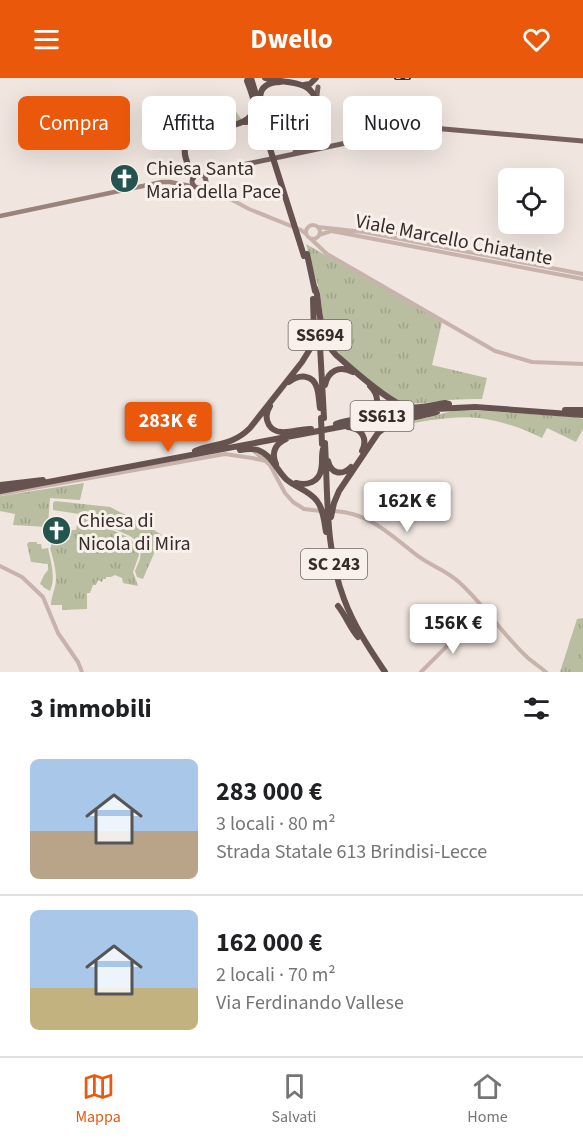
<!DOCTYPE html>
<html lang="it">
<meta charset="utf-8">
<style>
:root{--surface:#fff;--page:#f6f6f6;--text:#202124;--muted:#757577;--line:#e0e0e0;--accent:#ea580c}
body{margin:0;font-family:"Source Sans 3",sans-serif;background:var(--page);color:var(--text);height:100vh;display:flex;flex-direction:column;font-size:22px;white-space:nowrap}
*{box-sizing:border-box;margin:0}
p{font-size:20px;color:var(--muted)}
.icon{flex:none;width:33px;height:33px;fill:none;stroke:currentColor;stroke-width:2;stroke-linecap:round;stroke-linejoin:round}
.map{position:relative;height:594px;overflow:hidden}
.drawer{display:flex;flex-direction:column;background:var(--surface);flex:1}
.drawer>*{flex:none}
.top-card{position:absolute;left:18px;top:18px;width:548px;height:54px;display:flex;gap:12px}
.tools{position:absolute;left:498px;top:90px;display:grid;gap:12px}
.tools a{display:grid;place-items:center;width:66px;height:66px;border-radius:9px;background:var(--surface);box-shadow:0 6px 24px #0002;font-size:30px}
.price{position:absolute;translate:-50% -51px;padding:0 14px;border-radius:6px;background:#fff;color:#222;font-size:20px;line-height:39px;filter:drop-shadow(0 2px 3px #0008)}
.price::after{content:'';position:absolute;left:50%;top:36px;width:18px;height:14px;margin-left:-9px;background:inherit;clip-path:polygon(0 0,100% 0,50% 100%)}
.price.active{background:var(--accent);color:#fff}
ul{padding:0;list-style:none}
li{display:flex;align-items:center;gap:18px;height:150px;padding:0 30px}
li+li{border-top:2px solid var(--line)}
li span{display:grid;place-items:center;flex:none;width:168px;height:120px;border-radius:9px;color:#555}
li>.icon{margin-inline-start:auto}
span .icon{width:72px;height:72px;fill:#fffc;stroke-width:1}
li b{font-size:26px}
h2{display:flex;justify-content:space-between;align-items:center;height:72px;padding:0 30px;font-size:26px}
.chip{padding:0 21px;border-radius:9px;background:var(--surface);box-shadow:0 6px 24px #0002;font-size:21px;line-height:54px}
.chip.active{background:var(--accent);color:#fff}
header{display:flex;justify-content:space-between;align-items:center;height:78px;padding:0 30px;background:var(--accent);color:#fff;font-size:27px;font-weight:700}
.tab-bar{display:flex;justify-content:space-around;align-items:center;height:84px;border-top:2px solid var(--line);background:var(--surface);font-size:16px;color:var(--muted)}
.tab-bar a{display:grid;justify-items:center;gap:3px}
.tab-bar .active{color:var(--accent)}
.map>svg:first-child{display:block}
.grass{fill:url(#grass-tufts)}
.lines{fill:none;stroke-linecap:round;stroke-linejoin:round}
.tertiary{stroke:#c7b3ac;stroke-width:4}
.secondary{stroke:#9b837d;stroke-width:4.5}
.primary{stroke:#76615d;stroke-width:5}
.trunk{stroke:#665350;stroke-width:6}
.rail-casing{stroke:#362c2a;stroke-width:4}
.rail{stroke:#f8f0eb;stroke-width:1.5;stroke-dasharray:4.5;stroke-linecap:butt}
.trunk-bridge{stroke:#665350;stroke-width:6}
.labels{text-anchor:middle;stroke-width:6;stroke-linejoin:round;paint-order:stroke}
.shield{fill:#f8f0eb;stroke:#706764;stroke-width:1.5}
.shield-label{font-size:18px;font-weight:bold;fill:#362c2a}
.poi-label{font-size:20px;fill:#362c2a;stroke:#f8f0eb;text-anchor:start}
.street-label{font-size:20px;fill:#362c2a;stroke:#f8f0eb}
</style>
<header><svg class="icon" aria-label="menu" viewBox="0 0 24 24"><path d="M4 6h16M4 12h16M4 18h16"/></svg>Dwello<svg class="icon" aria-label="heart" viewBox="0 0 24 24"><path d="M12 20l-8-8c-3-5 5-10 8-4 3-6 11-1 8 4z"/></svg></header>
<div class="map">
<svg width="583" height="594" viewBox="0 0 583 594">
<defs>
<pattern id="grass-tufts" width="24" height="20" patternUnits="userSpaceOnUse" patternTransform="scale(1.5)"><rect width="24" height="20" fill="#b9bea0"/><path d="M3 7l-1-3M5 7V3M7 7l1-3M15 17l-1-3M17 17v-4M19 17l1-3" fill="none" stroke="#a0a38a"/></pattern>
</defs>
<rect width="100%" height="100%" fill="#f0e5df"/>
<path class="grass" d="M167,24L232,28L242,42L196,55L191,57L184,64L164,65Z
M306,166L442,244L432,287L487,300L482,321C471,321 459,321 448,322C428,324 410,330 391,320L342,279L330,266L324,248L320,215Z
M456,332L486,333L575,339L583,341V351L576,364L547,350L542,360C522,350 501,343 479,340C453,337 421,344 395,348Z
M84,405L80,422L50,420L48,447L47,449L13,447L15,436L0,433V418H1Z
M55,423L110,429L146,447L162,457L143,501L137,499L135,493L140,481L141,472L134,461L130,458L94,442V443L129,460L137,468L139,477L133,494L138,508L123,505L122,500L115,497L111,499H106V501H103L102,504L98,502L96,507H93L90,515H87V531L62,532V527H51C51,518 56,510 56,501C56,491 53,480 50,470L51,469V457L59,456L60,460L69,462L70,452H76L79,436L53,432V425Z
M29,464H37V466H41L42,471L48,470C51,484 56,500 50,513L43,509V508L40,506L44,497L48,492V486L31,484L27,466Z
M583,540V594H560L577,541Z"/>
<g class="lines">
<path class="tertiary" d="M203,109H208L249,131L301,152L306,156
M306 154a7 7 0 1 1 14 0a7 7 0 1 1-14 0Z
M318,149L364,154L583,196
M319,157L331,153L337,154L583,201
M381,157C388,152 396,155 404,157L408,162
M311,161L327,176L495,273L532,284L583,286
M255,374L270,387L285,415L293,424L304,431L321,433
M0,416L225,376L252,380L266,383
M335,433C368,435 389,455 414,475C428,487 447,492 460,505C485,528 503,557 528,580C534,585 540,589 546,594
M0,488L22,499L43,519L58,555L78,584L82,594
M477,540L483,538L490,539
M421,594L470,545L479,534L484,532"/>
<path class="secondary" d="M0,138L162,104H170L195,109"/>
<path class="primary" d="M312,72L315,66L313,50L318,9
M295,74L308,63L313,51
M192 103a7 7 0 1 1 14 0a7 7 0 1 1-14 0Z
M202,97H207L214,93L417,50H432L583,63"/>
<path class="trunk" d="M251,0L258,23
M265,0C284,6 313,0 316,25
M304,7L310,6L316,0
M245,44C254,43 260,47 263,54
M268,55L269,52C263,33 248,5 280,4
M193,100C190,89 183,80 185,69C191,45 251,56 254,30C255,22 250,11 247,3L248,0
M307,176L315,213
M315,210L317,216C320,237 320,260 336,277C351,290 389,325 407,329C419,331 433,327 445,325L449,326
M319,250L324,340
M289,304C299,296 313,296 317,310C319,316 319,324 320,330
M325,307C328,293 339,287 353,294
M270,328C266,334 265,340 269,347C278,361 298,350 311,351
M565,332H583
M336,346C349,340 373,344 377,325C378,318 375,313 370,308
M348,349C362,350 368,361 362,373
M325,365C328,418 325,471 344,521C354,548 369,570 385,594
M240,372C246,371 252,370 258,372C272,377 277,393 287,402C297,410 310,413 317,423C324,432 324,444 326,454
M195,373C215,365 232,368 250,350L302,284L310,271L314,254L313,221
M328,383C331,396 342,398 351,389
M276,386C271,375 275,366 286,361
M296,405C307,408 319,404 321,392C323,385 321,378 323,371
M0,407L43,402
M0,413L435,331L475,329L583,337
M331,439L334,425L339,413L378,355C393,341 417,340 437,334
M338,528C346,538 350,550 358,559"/>
<defs>
<path id="rail" d="M396,0H409"/>
</defs>
<use href="#rail" class="rail-casing"/>
<use href="#rail" class="rail"/>
<path class="trunk-bridge" d="M260,39L304,178
M321,340L322,366"/>
</g>
<defs>
<symbol id="church-disc" viewBox="-11 -11 22 22"><circle r="9.5" fill="#23544e" stroke="#f8f0eb"/><path d="M-1.2-6h2.4v3.5h3.3v2.4h-3.3V6h-2.4V-.1h-3.3v-2.4h3.3Z" fill="#fff"/></symbol>
</defs>
<g fill-rule="evenodd">
<use href="#church-disc" x="108" y="84" width="33" height="33"/>
<use href="#church-disc" x="40" y="436" width="33" height="33"/>
</g>
<g class="labels">
<g class="shield">
<rect x="288.5" y="242" width="63" height="30" rx="4.5"/>
<rect x="350.5" y="323" width="63" height="30" rx="4.5"/>
<rect x="301" y="471" width="66" height="30" rx="4.5"/>
</g>
<g class="shield-label">
<text x="320" y="263">SS694</text>
<text x="382" y="344">SS613</text>
<text x="334" y="492">SC 243</text>
</g>
<g class="poi-label">
<text x="146" y="97">Chiesa Santa<tspan x="146" dy="23">Maria della Pace</tspan></text>
<text x="78" y="449">Chiesa di<tspan x="78" dy="23">Nicola di Mira</tspan></text>
</g>
<g class="street-label">
<text transform="translate(454 161) rotate(11)" y="7">Viale Marcello Chiatante</text>
</g>
</g>
</svg>
<div class="tools">
<a><svg class="icon" aria-label="locate" viewBox="0 0 24 24"><circle cx="12" cy="12" r="6"/><path d="M12 2v4M12 18v4M2 12h4M18 12h4"/></svg></a>
</div>
<b class="price active" style="left:168px;top:375px">283K €</b>
<b class="price" style="left:407px;top:455px">162K €</b>
<b class="price" style="left:453px;top:577px">156K €</b>
<div class="top-card">
<a class="chip active">Compra</a>
<a class="chip">Affitta</a>
<a class="chip">Filtri</a>
<a class="chip">Nuovo</a>
</div>
</div>
<section class="drawer">
<h2>3 immobili<svg class="icon" aria-label="filters" viewBox="0 0 24 24"><path d="M4 7h16M4 17h16"/><circle cx="9" cy="7" r="2"/><circle cx="15" cy="17" r="2"/></svg></h2>
<ul>
<li><span style="background:linear-gradient(#a9c7e8 60%,#b9a48a 0)"><svg class="icon" aria-label="home" viewBox="0 0 24 24"><path d="M3 11l9-7 9 7M6 9v11h12V9"/></svg></span><div><b>283 000 €</b><p>3 locali · 80 m²</p><p>Strada Statale 613 Brindisi-Lecce</p></div></li>
<li><span style="background:linear-gradient(#a9c7e8 65%,#c2b280 0)"><svg class="icon" aria-label="home" viewBox="0 0 24 24"><path d="M3 11l9-7 9 7M6 9v11h12V9"/></svg></span><div><b>162 000 €</b><p>2 locali · 70 m²</p><p>Via Ferdinando Vallese</p></div></li>
</ul>
</section>
<nav class="tab-bar">
<a class="active"><svg class="icon" aria-label="map" viewBox="0 0 24 24"><path d="M3 6l6-2 6 2 6-2v14l-6 2-6-2-6 2zM9 4v14M15 6v14"/></svg>Mappa</a>
<a><svg class="icon" aria-label="saved" viewBox="0 0 24 24"><path d="M7 4h10v16l-5-4-5 4z"/></svg>Salvati</a>
<a><svg class="icon" aria-label="home" viewBox="0 0 24 24"><path d="M3 11l9-7 9 7M6 9v11h12V9"/></svg>Home</a>
</nav>
